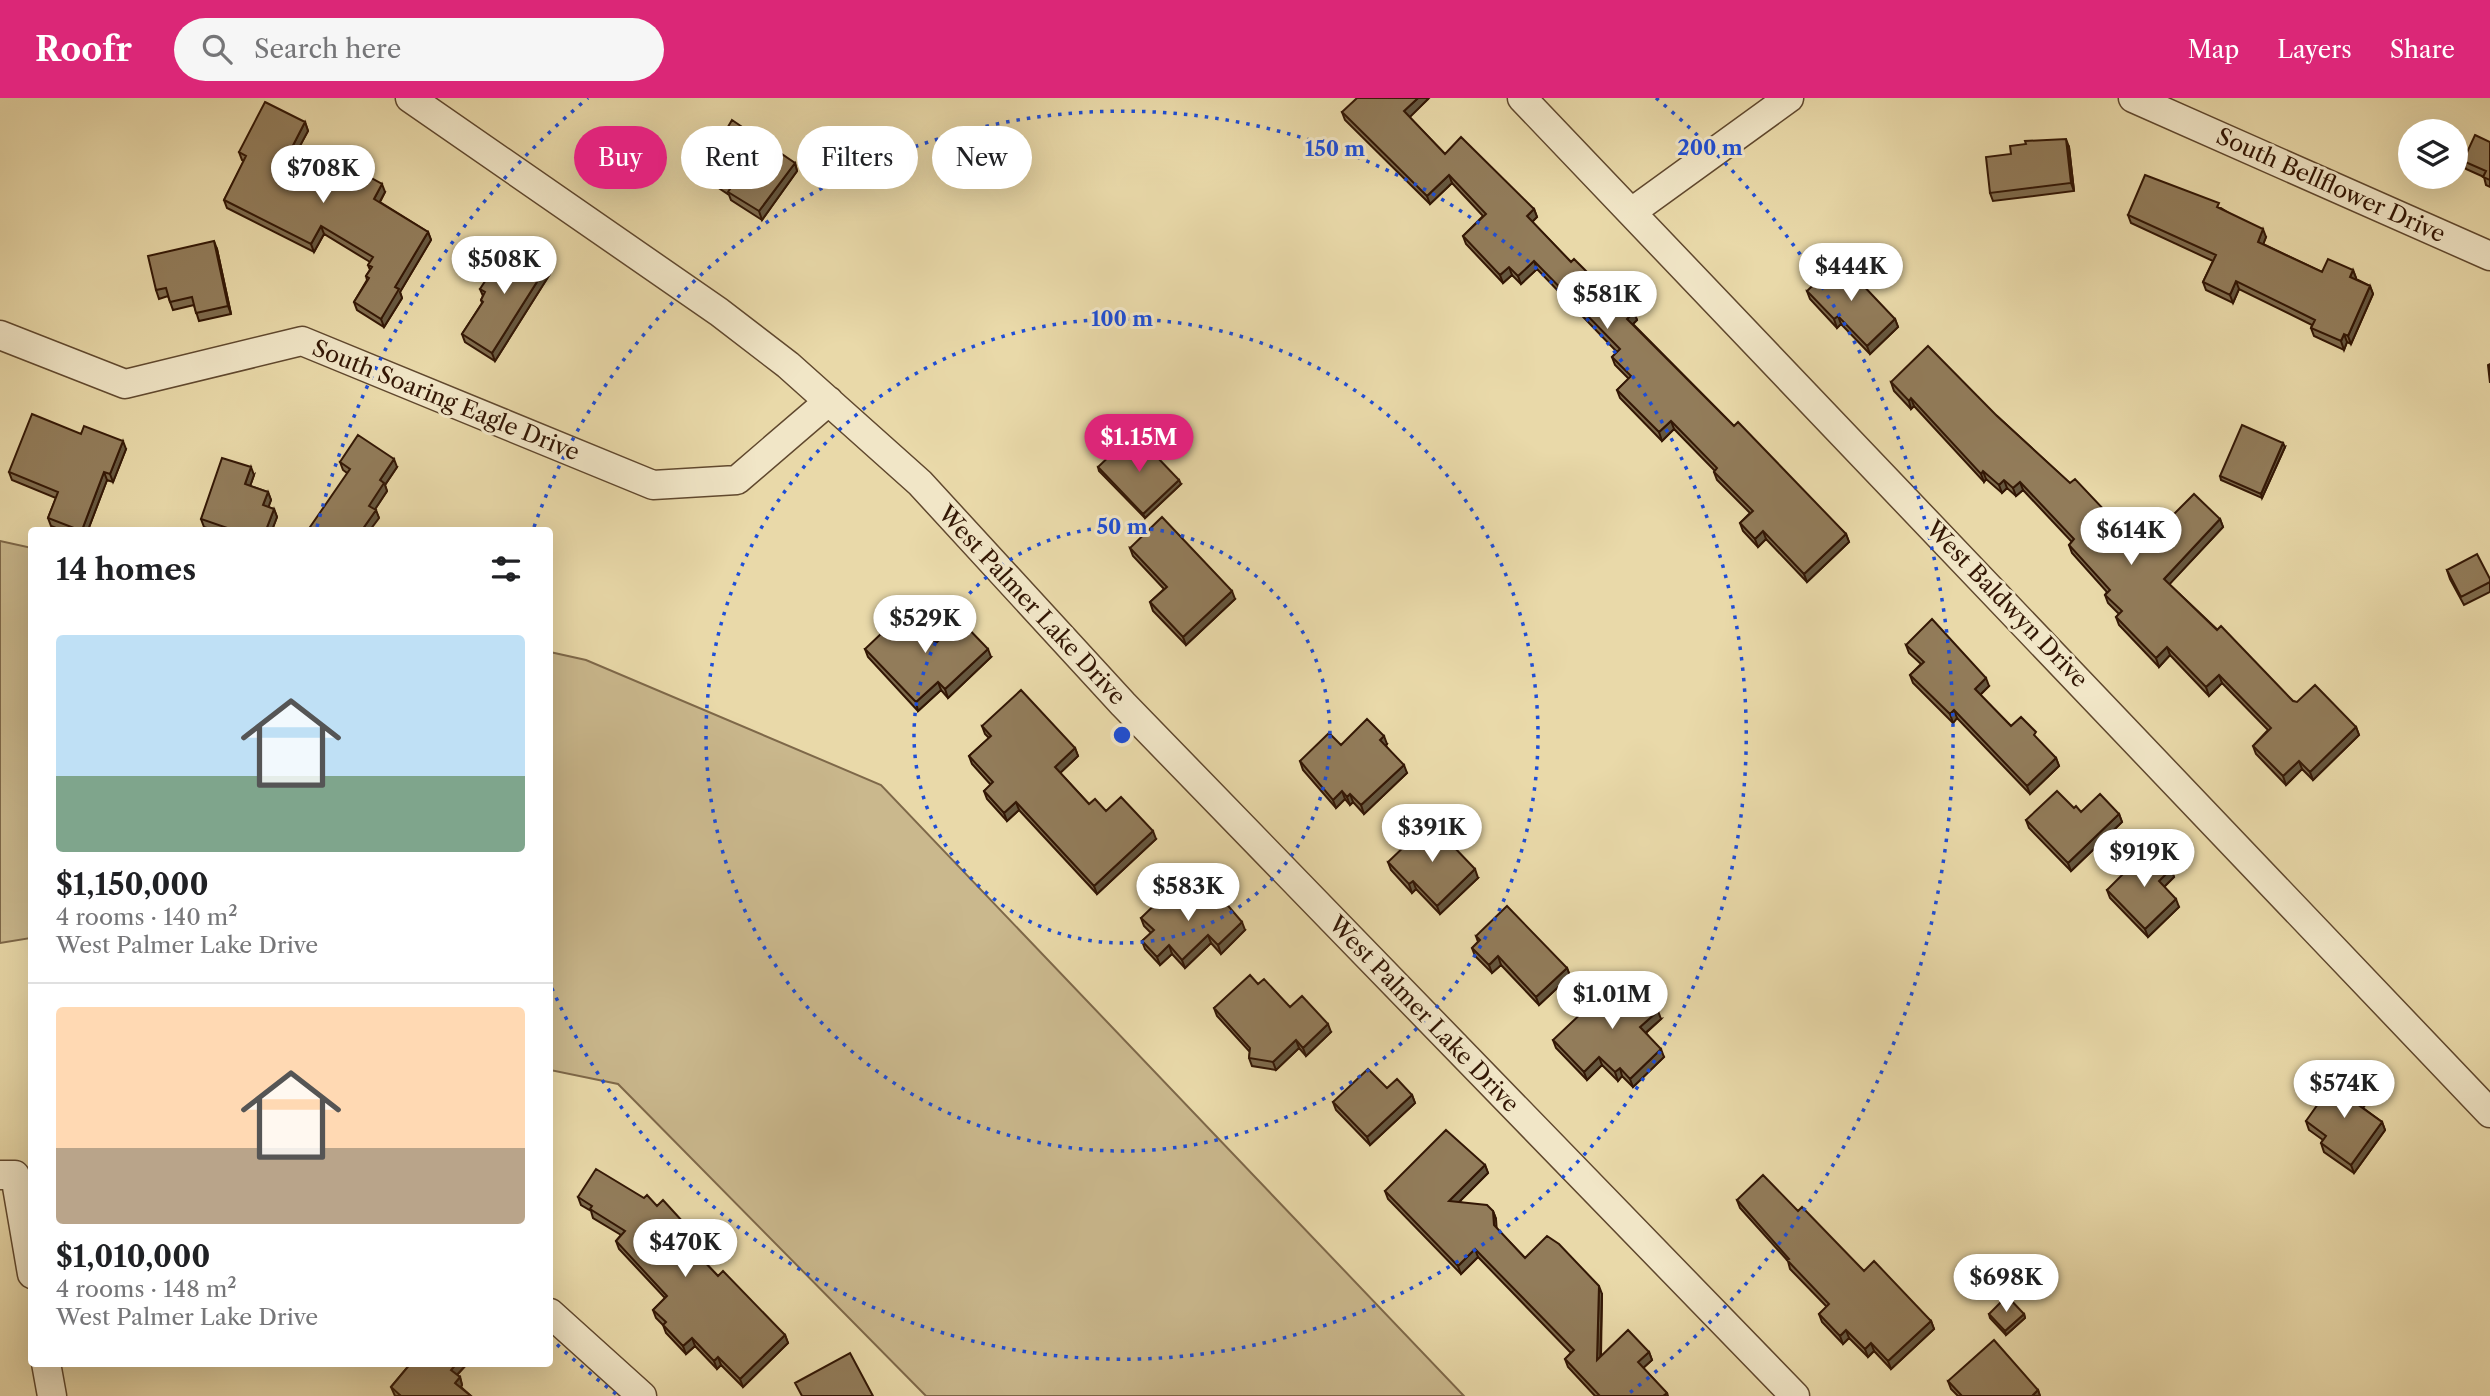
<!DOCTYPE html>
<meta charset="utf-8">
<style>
:root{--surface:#fff;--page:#f6f6f6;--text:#202124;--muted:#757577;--line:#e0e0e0;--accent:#db2777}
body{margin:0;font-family:"Libre Caslon Text",serif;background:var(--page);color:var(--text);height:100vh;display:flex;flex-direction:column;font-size:26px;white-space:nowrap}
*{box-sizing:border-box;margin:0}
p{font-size:23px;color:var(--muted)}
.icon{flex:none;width:38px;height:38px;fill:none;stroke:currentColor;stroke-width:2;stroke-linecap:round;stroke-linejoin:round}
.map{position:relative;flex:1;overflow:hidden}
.panel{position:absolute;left:28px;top:429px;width:525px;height:840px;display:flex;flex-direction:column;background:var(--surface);border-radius:7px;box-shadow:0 7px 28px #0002}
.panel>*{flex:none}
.top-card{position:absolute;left:574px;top:28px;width:665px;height:63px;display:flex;gap:14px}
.controls{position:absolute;left:2398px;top:21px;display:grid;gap:14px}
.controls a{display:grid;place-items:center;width:70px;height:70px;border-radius:50%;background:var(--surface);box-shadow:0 7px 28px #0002;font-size:35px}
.price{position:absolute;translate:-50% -60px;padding:0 16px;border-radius:24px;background:#fff;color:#222;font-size:23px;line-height:46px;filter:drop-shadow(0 2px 4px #0008)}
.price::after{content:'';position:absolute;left:50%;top:42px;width:21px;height:16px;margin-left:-10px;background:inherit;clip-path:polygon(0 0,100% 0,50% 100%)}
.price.current{background:var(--accent);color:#fff}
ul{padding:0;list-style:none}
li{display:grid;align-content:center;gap:14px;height:371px;padding:0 28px}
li+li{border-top:2px solid var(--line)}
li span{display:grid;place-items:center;height:217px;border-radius:7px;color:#555}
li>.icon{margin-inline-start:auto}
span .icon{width:126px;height:126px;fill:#fffc;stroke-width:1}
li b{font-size:30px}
h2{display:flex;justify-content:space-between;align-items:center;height:84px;padding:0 28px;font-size:30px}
.chip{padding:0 24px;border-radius:32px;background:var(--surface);box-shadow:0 7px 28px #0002;font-size:24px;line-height:63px}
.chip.current{background:var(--accent);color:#fff}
header{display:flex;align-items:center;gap:42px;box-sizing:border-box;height:98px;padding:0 35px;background:var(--accent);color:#fff}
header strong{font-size:33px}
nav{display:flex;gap:38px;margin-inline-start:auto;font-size:24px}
.search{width:490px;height:63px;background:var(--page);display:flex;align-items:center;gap:18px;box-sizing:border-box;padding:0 24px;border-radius:38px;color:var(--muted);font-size:26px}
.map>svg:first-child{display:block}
.green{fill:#cab88d;stroke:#7e6849;stroke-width:2}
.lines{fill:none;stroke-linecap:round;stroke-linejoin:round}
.street-casing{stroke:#60482e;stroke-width:31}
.street{stroke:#f1e6c7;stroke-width:28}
.wall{fill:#7e6b4d;stroke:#331705;stroke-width:2}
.shaded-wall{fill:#66573f;stroke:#331705;stroke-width:2}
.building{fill:#927c5a;stroke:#331705;stroke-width:2}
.ring{fill:none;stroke:#1d4ed8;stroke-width:3.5;stroke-dasharray:3.5 7}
.labels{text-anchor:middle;stroke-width:6;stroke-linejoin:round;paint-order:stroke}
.street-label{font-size:23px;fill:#331705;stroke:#f1e6c7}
.centre{fill:#1d4ed8;stroke:#f1e6c7;stroke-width:3.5}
.ring-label{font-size:21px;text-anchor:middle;font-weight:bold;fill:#1d4ed8;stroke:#f1e6c7;stroke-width:6;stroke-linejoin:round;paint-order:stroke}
</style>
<header>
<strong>Roofr</strong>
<div class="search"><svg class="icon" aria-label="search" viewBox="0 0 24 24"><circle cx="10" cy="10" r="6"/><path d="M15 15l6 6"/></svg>Search here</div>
<nav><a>Map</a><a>Layers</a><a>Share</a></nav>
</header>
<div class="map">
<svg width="2490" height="1298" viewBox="0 0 2490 1298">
<rect width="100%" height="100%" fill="#e9d9a9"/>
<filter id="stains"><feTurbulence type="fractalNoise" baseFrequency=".00286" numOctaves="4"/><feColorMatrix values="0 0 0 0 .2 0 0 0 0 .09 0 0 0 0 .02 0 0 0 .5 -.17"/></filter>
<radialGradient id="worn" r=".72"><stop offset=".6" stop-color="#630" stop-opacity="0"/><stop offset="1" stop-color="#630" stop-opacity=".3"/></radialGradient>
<path class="green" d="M0,443L32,450L31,840L0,845Z
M550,554L586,562L881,687L1464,1298H926L618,986L550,972Z"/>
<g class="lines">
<defs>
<path id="street" d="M410,0L719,214L788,267L920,385L1123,606L1795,1298
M1522,0L2490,1015
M2133,0L2490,158
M1633,113L1789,0
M0,237L125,286L302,243L653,387L737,382L829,303
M0,1077H15L32,1176
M550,1215L642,1298
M46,1265L52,1298"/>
</defs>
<use href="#street" class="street-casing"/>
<use href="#street" class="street"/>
</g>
<path class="wall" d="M1428,1L1409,19L1445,56L1534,111L1537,119L1532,124L1571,164L1634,214L1637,222L1633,226L1734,328L1846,436L1849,444L1807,484L1766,441L1758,449L1743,433L1740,425L1750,415L1717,382L1714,374L1715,373L1674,331L1662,343L1620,300L1617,292L1629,281L1615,267L1612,259L1617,254L1537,171L1521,186L1512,177L1503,185L1466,146L1463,138L1483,118L1452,85L1430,106L1345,22L1342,14Z
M305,24L308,33L294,58L346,87L385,94L380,104L428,134L431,142L400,194L402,200L384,229L357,212L354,204L367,182L366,178L370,172L368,167L370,164L324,136L314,154L227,110L224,102L244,63L242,62L239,54Z
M2490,44V89L2486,87L2484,79L2466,71L2463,63Z
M2069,49L2074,93L1993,103L1990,95Z
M795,65L797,73L762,122L731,102L729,97L711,85L710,80L707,79L704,70Z
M2221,110L2266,139L2263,146L2322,174L2353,172L2356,180V181L2370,188L2373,196L2351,246L2347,244L2344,252L2314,238L2311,230L2312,227L2239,191L2233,205L2206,192L2203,184L2213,163L2131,125L2128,117Z
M217,151L231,216L199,223L194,207L173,212L168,198L159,201L156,192Z
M547,168L550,176L495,263L465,244L462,236L482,205L481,202L483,198L480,191Z
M1807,193L1895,221L1898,229L1870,256L1841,226L1837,230L1810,201Z
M1891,284L1997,318L2140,450L2220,421L2223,429L2169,486L2293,603L2356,629L2359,637L2313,682L2302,671L2286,687L2256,656L2253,648L2268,632L2222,585L2209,598L2170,557L2159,569L2119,527L2116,519L2119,516L2108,505L2105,497L2107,494L2072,455L2069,447L2072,444L2023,392L2016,398L2007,390L2002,395L1986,381L1984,384L1914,308L1911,311L1894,293Z
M81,336L126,351L113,384L107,382L88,432H61L51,428L48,420L56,400L12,382L9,374Z
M2285,349L2262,400L2221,382L2220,378Z
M340,364L397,369L385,387L387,393L375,411L379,420L347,375L343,372Z
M1098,369L1181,386L1145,420L1099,373Z
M254,377L250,388L268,394L271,402L268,409L274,411L277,419L272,432H212L204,429L201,421Z
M1130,450L1235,501L1186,547L1153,513L1150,504L1164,491L1133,458Z
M2447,472L2490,481V494L2464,507L2450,481Z
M1906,547L1989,588L1980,597L2011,628L2039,643L2056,660L2059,668L2030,696L1957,620L1953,625L1913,585L1910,577L1921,566L1909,555Z
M865,551L991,559L948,600L941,592L918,613L868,559Z
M982,628L1075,650L1078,658L1060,675L1089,706L1106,713L1156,741L1097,796L1019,712L1007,723L987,701L984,693L991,687L972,666L969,658L989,640L985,636Z
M1387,646L1386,648L1407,675L1364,716L1353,704L1350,707L1345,701L1336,710L1303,672L1300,663L1341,647Z
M2074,710L2081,714L2119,716L2122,724L2071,773L2029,730L2026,722Z
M1388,764L1478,780L1440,816L1416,791L1412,795L1391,772Z
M2171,771L2174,779L2164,789L2179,809L2148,839L2110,800L2107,792Z
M1189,811L1245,832L1221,856L1211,845L1185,870L1172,856L1160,867L1145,851L1142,843L1151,835L1144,828L1141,820Z
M1476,838L1567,870L1570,878L1539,907L1501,867L1492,875L1475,858L1472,850L1478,844Z
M1258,886L1290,909L1331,934L1306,958L1299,950L1276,972L1252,968L1249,960L1250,954L1217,918L1214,910Z
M1661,921L1646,935L1664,959L1633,989L1622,978L1618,983L1602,967L1587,982L1556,950L1553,942Z
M1387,990L1412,997L1415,1005L1370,1047L1336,1012L1333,1004Z
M2369,1001L2363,1010L2382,1024L2385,1032L2354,1075L2324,1054L2321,1045L2323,1042L2309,1032L2306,1023Z
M1485,1067L1488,1075L1459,1104L1493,1113L1496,1121V1130L1525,1160L1602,1196L1601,1259L1649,1254L1652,1262L1643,1270L1667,1295L1668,1298H1595L1568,1269L1565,1261L1571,1255L1478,1159L1461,1176L1388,1101L1385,1093Z
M578,1099L657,1108L686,1132L680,1138L718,1178L785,1237L788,1245L743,1289L721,1267L717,1271L695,1248L686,1256L666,1235L663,1227L656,1220L653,1212L665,1200L619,1151L616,1143L621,1137L593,1120L591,1113L581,1107Z
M1737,1102L1798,1113L1864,1173L1931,1223L1934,1231L1891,1271L1874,1253L1868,1259L1849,1240L1843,1246L1822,1224L1819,1216L1827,1209L1790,1171L1788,1163L1740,1110Z
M1989,1216H2024L2025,1220L2006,1237L1990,1220Z
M411,1265H465L466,1267L457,1277L460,1279L462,1287L461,1289L471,1298H395L391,1289Z
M1948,1283L2038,1292L2040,1298H1958L1951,1291Z"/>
<path class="shaded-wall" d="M1418,0H1428V1L1407,22L1404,13Z
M305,24L308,33L292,63L289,55Z
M2066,41L2069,49L2074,93L2071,85Z
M795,65L797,73L762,122L759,113Z
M1449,77L1452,85L1430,106L1427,98Z
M382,86L385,94L377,109L374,101Z
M1534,111L1537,119L1530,126L1527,118Z
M321,128L324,136L314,154L311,146Z
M2263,131L2266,139L2261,152L2258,144Z
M428,134L431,142L400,194L402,200L384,229L381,221L395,189Z
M214,143L217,151L231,216L228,208Z
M1534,163L1537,171L1521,186L1518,178Z
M547,168L550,176L495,263L492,255Z
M1509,169L1512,177L1503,185L1500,177Z
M2353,172L2356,180L2353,187L2350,179Z
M2236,183L2239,191L2233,205L2230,197Z
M2370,188L2373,196L2351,246L2348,238Z
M1634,214L1637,222L1630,229L1627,221Z
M1838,218L1841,226L1837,230L1834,221Z
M1895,221L1898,229L1870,256L1867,248Z
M2344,236L2347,244L2344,252L2341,243Z
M1911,300L1914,308L1911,311L1909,303Z
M1671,323L1674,331L1662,343L1659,334Z
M123,343L126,351L113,384L110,376Z
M2283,345L2285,349L2262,400L2261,396Z
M394,361L397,369L385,387L387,393L372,416L369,408L380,382Z
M251,369L254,377L248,394L245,386Z
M1983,373L1986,381L1984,384L1981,376Z
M104,374L107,382L88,432H82Z
M1179,382L1181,386L1145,420L1143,416Z
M2004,382L2007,390L2002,395L1999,387Z
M2020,384L2023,392L2016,398L2013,390Z
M268,394L271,402L266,416L263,407Z
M274,411L277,419L272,432H266Z
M376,412L379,420L370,432H362Z
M2220,421L2223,429L2167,489L2164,481Z
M1763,433L1766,441L1758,449L1755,441Z
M1846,436L1849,444L1807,484L1804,476Z
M1232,493L1235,501L1186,547L1183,539Z
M2167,549L2170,557L2159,569L2156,560Z
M988,551L991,559L948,600L945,591Z
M2219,577L2222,585L2209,598L2206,589Z
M1986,580L1989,588L1978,599L1975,591Z
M938,584L941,592L918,613L916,604Z
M1954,612L1957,620L1953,625L1950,616Z
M2356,629L2359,637L2313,682L2310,674Z
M1384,638L1387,646L1383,650L1380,642Z
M1075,650L1078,658L1058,677L1055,669Z
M2056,660L2059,668L2030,696L2027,688Z
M2299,663L2302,671L2286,687L2283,678Z
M1404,667L1407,675L1364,716L1361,707Z
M1342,693L1345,701L1336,710L1333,702Z
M1350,696L1353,704L1350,707L1347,699Z
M1016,704L1019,712L1007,723L1004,715Z
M2119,716L2122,724L2071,773L2068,765Z
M1153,733L1156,741L1097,796L1094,788Z
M1475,771L1478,780L1440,816L1437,808Z
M2171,771L2174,779L2162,791L2159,783Z
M1413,783L1416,791L1412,795L1409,786Z
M2176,801L2179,809L2148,839L2145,831Z
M1242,824L1245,832L1221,856L1218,847Z
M1208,837L1211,845L1185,870L1182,862Z
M1169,847L1172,856L1160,867L1157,859Z
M1498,858L1501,867L1492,875L1489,867Z
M1567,870L1570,878L1539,907L1536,899Z
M1658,913L1661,921L1643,937L1640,929Z
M1328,926L1331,934L1306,958L1303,950Z
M1296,942L1299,950L1276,972L1273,964Z
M1661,951L1664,959L1633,989L1630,981Z
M1599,959L1602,967L1587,982L1584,974Z
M1620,970L1622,978L1618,983L1615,974Z
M2366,993L2369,1001L2360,1014L2357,1006Z
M1412,997L1415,1005L1370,1047L1367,1039Z
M2382,1024L2385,1032L2354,1075L2351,1067Z
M1485,1067L1488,1075L1452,1111L1449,1103Z
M1493,1113L1496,1121L1497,1135L1494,1127Z
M683,1124L686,1132L677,1141L674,1132Z
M1475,1151L1478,1159L1461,1176L1458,1168Z
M1599,1188L1602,1196L1600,1270L1597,1262Z
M2024,1216L2025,1220L2006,1237L2005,1233Z
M1931,1223L1934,1231L1891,1271L1888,1263Z
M1846,1232L1849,1240L1843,1246L1840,1238Z
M785,1237L788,1245L743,1289L740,1281Z
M692,1240L695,1248L686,1256L683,1248Z
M1871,1245L1874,1253L1868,1259L1865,1251Z
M1649,1254L1652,1262L1641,1272L1638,1264Z
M718,1259L721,1267L717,1271L714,1263Z
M457,1265H465L466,1267L454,1280L451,1272Z
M460,1279L462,1287L458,1293L455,1285Z
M2038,1292L2040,1298H2032Z"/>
<path class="building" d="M1357,0H1418L1404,13L1445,56L1461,39L1534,111L1527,118L1571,164L1574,161L1592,179L1596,175L1634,214L1627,221L1734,328L1738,324L1846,436L1804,476L1763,433L1755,441L1740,425L1753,413L1714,374L1717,370L1671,323L1659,334L1617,292L1631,278L1612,259L1620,251L1534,163L1518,178L1509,169L1500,177L1463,138L1486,116L1449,77L1427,98L1342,14Z
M265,4L305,24L289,55L346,87L355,71L382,86L374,101L428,134L395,189L399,191L381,221L354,204L369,180L366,178L372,169L368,167L373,159L321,128L311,146L224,102L246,58L239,54Z
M732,22L795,65L759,113L728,94L730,91L708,77L710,74L704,70Z
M2475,37L2490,44V82L2483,79L2486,73L2463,63Z
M2066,41L2071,85L1990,95L1986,59L2011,56L2010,48L2026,46L2025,43Z
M2145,77L2219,105L2217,109L2263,131L2258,144L2322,174L2328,161L2353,172L2350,179L2370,188L2348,238L2344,236L2341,243L2311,230L2315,222L2236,183L2230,197L2203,184L2216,157L2128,117Z
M214,143L228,208L196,215L192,199L170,204L166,190L156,192L148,158Z
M510,145L547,168L492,255L462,236L483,204L481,202L485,194L480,191Z
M1839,162L1895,221L1867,248L1838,218L1834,221L1807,193Z
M1928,248L1997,318L2070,385L2075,381L2140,450L2194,396L2220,421L2164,481L2217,532L2221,528L2293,603L2297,604L2315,587L2356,629L2310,674L2299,663L2283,678L2253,648L2271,630L2219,577L2206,589L2167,549L2156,560L2116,519L2122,513L2105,497L2110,492L2069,447L2074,441L2020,384L2013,390L2004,382L1999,387L1983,373L1981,376L1911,300L1909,303L1891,284Z
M2490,266V285L2488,267Z
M32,316L81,336L84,328L123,343L110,376L104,374L82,432H79L48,420L58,394L9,374Z
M2242,327L2283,345L2261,396L2220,378Z
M1134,335L1179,382L1143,416L1098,369Z
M358,337L394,361L380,382L384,385L369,408L376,412L362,432H308L350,371L340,364Z
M222,360L251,369L245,386L268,394L263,407L274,411L266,432H233L201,421Z
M1162,419L1232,493L1183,539L1150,504L1167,489L1130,450Z
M2477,456L2490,481V484L2461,499L2447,472Z
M905,513L936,545L960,522L988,551L945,591L938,584L916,604L865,551Z
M1932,521L1986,580L1975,591L2011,628L2021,619L2036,634L2034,637L2056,660L2027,688L1954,612L1950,616L1910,577L1924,564L1906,547Z
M1021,592L1075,650L1055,669L1089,706L1095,701L1106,713L1121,699L1153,733L1094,788L1016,704L1004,715L984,693L993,684L969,658L991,638L982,628Z
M1367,621L1384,638L1380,642L1404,667L1361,707L1350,696L1347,699L1342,693L1333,702L1300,663L1329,635L1341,647Z
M2057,693L2074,710L2076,708L2081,714L2100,696L2119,716L2068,765L2026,722Z
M1430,724L1475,771L1437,808L1413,783L1409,786L1388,764Z
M2150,749L2171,771L2159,783L2176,801L2145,831L2107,792Z
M1212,789L1242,824L1218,847L1208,837L1182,862L1169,847L1157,859L1142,843L1154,832L1141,820L1170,792L1189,811Z
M1507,808L1567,870L1536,899L1498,858L1489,867L1472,850L1480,842L1476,838Z
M1623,876L1658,913L1640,929L1661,951L1630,981L1620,970L1615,974L1599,959L1584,974L1553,942Z
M1250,877L1258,886L1264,881L1290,909L1302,898L1328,926L1303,950L1296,942L1273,964L1249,960L1250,950L1214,910Z
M1368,971L1387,990L1397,981L1412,997L1367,1039L1333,1004Z
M2340,975L2366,993L2357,1006L2382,1024L2351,1067L2321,1045L2326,1038L2306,1023Z
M1446,1032L1485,1067L1449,1103L1487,1107L1493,1113L1494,1127L1525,1160L1547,1138L1559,1146L1599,1188L1597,1262L1628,1232L1649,1254L1638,1264L1667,1295L1663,1298H1600L1565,1261L1574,1252L1475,1151L1458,1168L1385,1093Z
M596,1071L644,1100L647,1097L657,1108L663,1102L683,1124L674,1132L718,1178L723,1173L785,1237L740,1281L718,1259L714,1263L692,1240L683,1248L663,1227L666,1224L653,1212L667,1198L616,1143L625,1133L590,1111L592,1108L578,1099Z
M1763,1077L1798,1113L1802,1109L1864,1173L1874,1163L1931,1223L1888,1263L1871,1245L1865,1251L1846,1232L1840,1238L1819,1216L1829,1206L1787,1162L1789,1161L1737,1102Z
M2007,1198L2024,1216L2005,1233L1989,1216Z
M1994,1242L2038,1292L2032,1298H1962L1948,1283Z
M850,1255L873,1298H802L795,1285Z
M411,1265H457L451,1272L460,1279L455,1285L471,1298H401L391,1289Z"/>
<g class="ring">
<circle cx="1122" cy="637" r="208"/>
<circle cx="1122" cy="637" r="416"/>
<path d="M534 429A624 624 0 1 1 550 886"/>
<path d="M616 1296A831 831 0 0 1 550 1240M317 429A831 831 0 0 1 588 0M1656 0A831 831 0 0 1 1628 1296"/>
</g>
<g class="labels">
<g class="street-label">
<text transform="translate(2331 87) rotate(24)" y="8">South Bellflower Drive</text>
<text transform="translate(446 302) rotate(22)" y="8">South Soaring Eagle Drive</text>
<text transform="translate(2007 506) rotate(46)" y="8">West Baldwyn Drive</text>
<text transform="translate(1032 507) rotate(47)" y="8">West Palmer Lake Drive</text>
<text transform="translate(1424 916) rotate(46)" y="8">West Palmer Lake Drive</text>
</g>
</g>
<circle cx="1122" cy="637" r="10" class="centre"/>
<g class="ring-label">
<text x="1710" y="57">200 m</text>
<text x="1335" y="58">150 m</text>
<text x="1122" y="228">100 m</text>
<text x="1122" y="436">50 m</text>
</g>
<rect width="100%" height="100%" filter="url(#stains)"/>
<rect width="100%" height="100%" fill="url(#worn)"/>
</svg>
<div class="controls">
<a><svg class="icon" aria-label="layers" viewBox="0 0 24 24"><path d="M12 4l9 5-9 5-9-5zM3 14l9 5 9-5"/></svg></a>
</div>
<b class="price" style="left:323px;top:107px">$708K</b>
<b class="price" style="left:504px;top:198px">$508K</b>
<b class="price" style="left:1851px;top:205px">$444K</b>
<b class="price" style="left:1607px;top:233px">$581K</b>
<b class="price current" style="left:1139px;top:376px">$1.15M</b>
<b class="price" style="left:2131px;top:469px">$614K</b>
<b class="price" style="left:925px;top:557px">$529K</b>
<b class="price" style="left:1432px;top:766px">$391K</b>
<b class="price" style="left:2144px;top:791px">$919K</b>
<b class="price" style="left:1188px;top:825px">$583K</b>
<b class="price" style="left:1612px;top:933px">$1.01M</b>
<b class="price" style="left:2344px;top:1022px">$574K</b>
<b class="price" style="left:685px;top:1181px">$470K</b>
<b class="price" style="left:2006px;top:1216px">$698K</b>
<div class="top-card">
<a class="chip current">Buy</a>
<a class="chip">Rent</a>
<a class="chip">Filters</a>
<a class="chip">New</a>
</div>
<section class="panel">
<h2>14 homes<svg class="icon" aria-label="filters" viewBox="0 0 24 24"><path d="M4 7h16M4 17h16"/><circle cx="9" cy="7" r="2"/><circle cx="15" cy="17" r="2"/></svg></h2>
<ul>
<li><span style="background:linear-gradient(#bfe0f5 65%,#7fa58c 0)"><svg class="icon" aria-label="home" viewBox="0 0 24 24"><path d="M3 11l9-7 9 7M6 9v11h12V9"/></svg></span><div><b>$1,150,000</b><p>4 rooms · 140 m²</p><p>West Palmer Lake Drive</p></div></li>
<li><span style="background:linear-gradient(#ffd9b3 65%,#b9a48a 0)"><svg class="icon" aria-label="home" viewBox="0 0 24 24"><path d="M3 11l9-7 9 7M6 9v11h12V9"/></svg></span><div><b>$1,010,000</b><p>4 rooms · 148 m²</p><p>West Palmer Lake Drive</p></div></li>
</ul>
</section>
</div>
